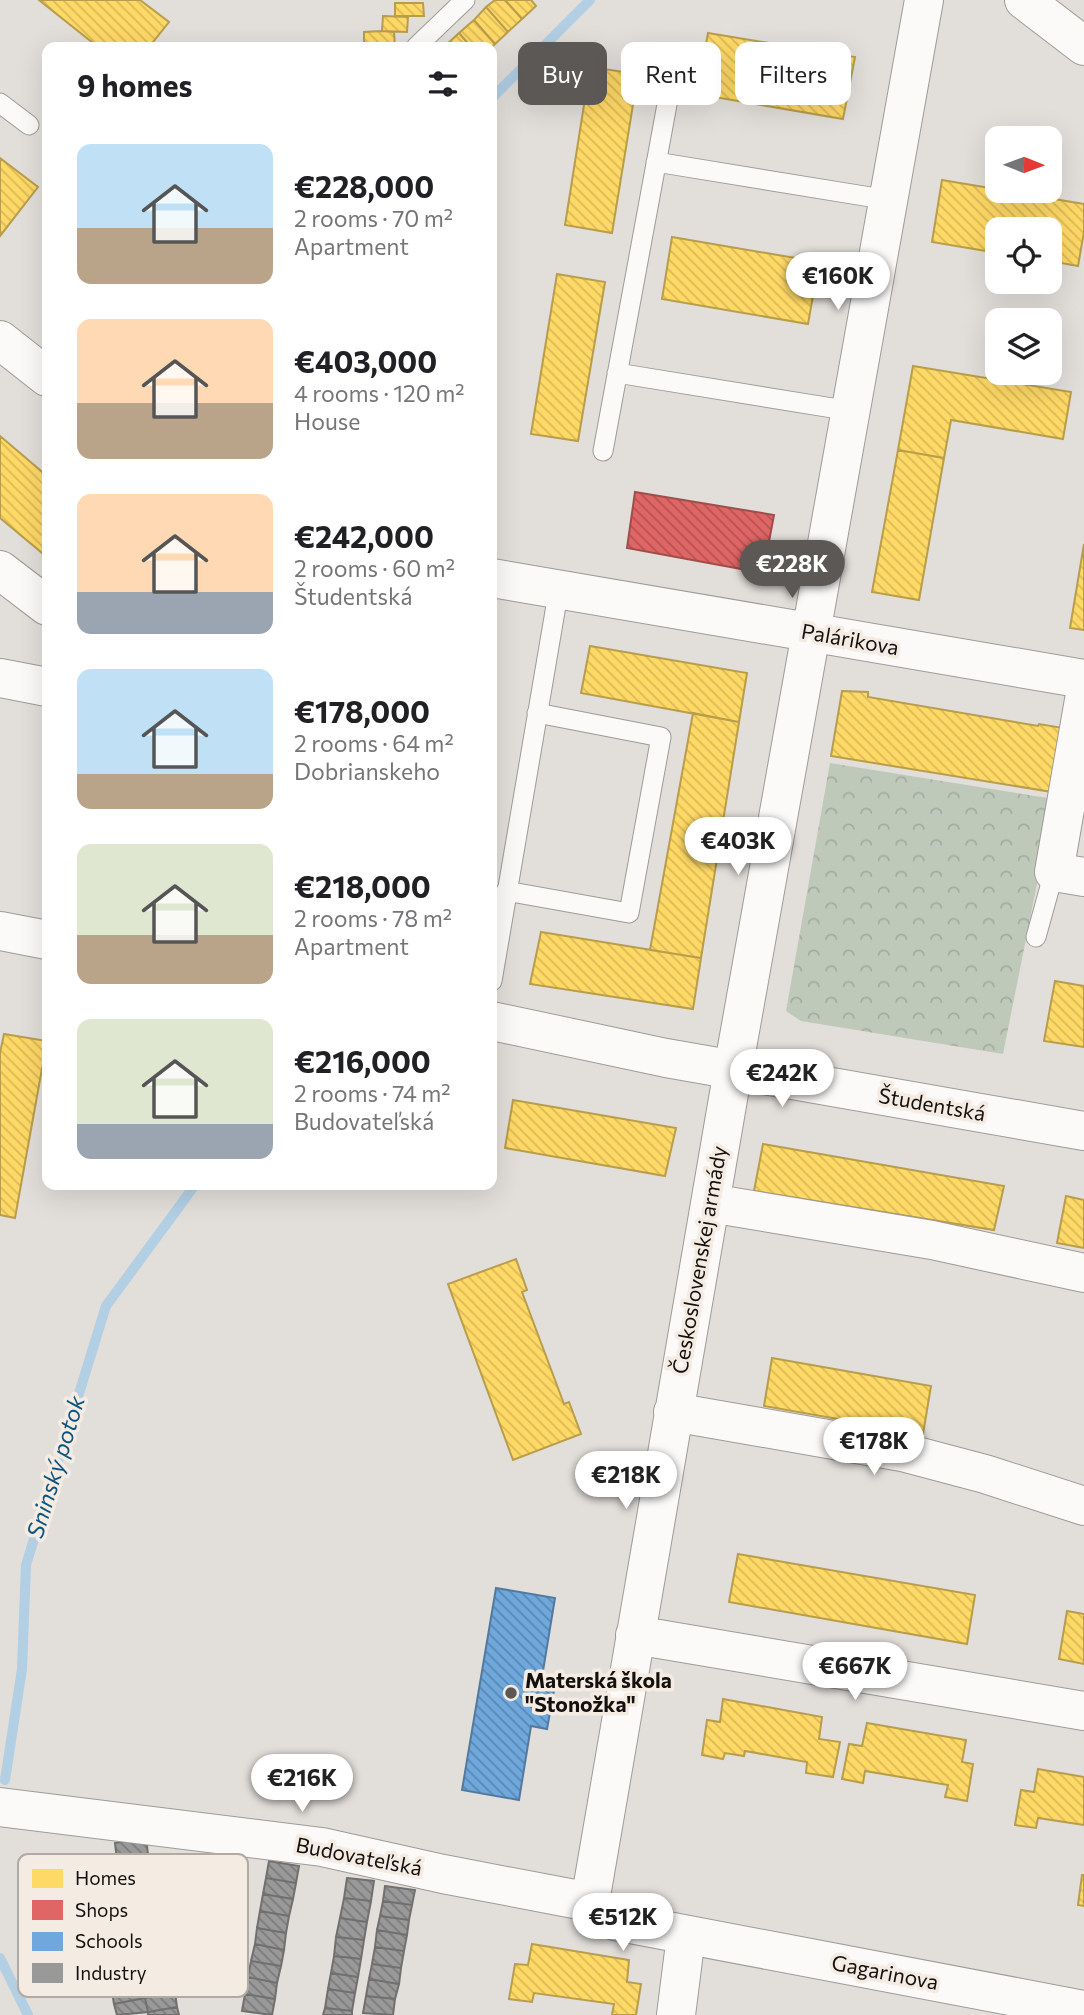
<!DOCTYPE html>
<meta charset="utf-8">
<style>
:root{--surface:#fff;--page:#f6f6f6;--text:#202124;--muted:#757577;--accent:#5b5855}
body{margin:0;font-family:Commissioner,sans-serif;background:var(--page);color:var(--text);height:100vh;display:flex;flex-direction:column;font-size:26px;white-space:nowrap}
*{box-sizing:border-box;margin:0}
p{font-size:23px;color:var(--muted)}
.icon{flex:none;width:38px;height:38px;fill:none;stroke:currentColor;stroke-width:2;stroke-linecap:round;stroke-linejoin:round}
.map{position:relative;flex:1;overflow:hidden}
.details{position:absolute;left:42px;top:42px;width:455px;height:1148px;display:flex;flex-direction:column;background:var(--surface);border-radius:14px;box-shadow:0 7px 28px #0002}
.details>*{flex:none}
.hud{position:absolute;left:518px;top:42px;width:460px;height:63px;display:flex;gap:14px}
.needle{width:46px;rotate:91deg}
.fabs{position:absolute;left:985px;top:126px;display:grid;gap:14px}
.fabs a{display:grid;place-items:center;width:77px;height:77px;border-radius:14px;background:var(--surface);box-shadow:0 7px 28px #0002;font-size:35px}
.price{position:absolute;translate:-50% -60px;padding:0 16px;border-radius:24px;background:#fff;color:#222;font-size:23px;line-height:46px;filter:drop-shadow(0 2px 4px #0008)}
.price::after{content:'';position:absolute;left:50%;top:42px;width:21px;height:16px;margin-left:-10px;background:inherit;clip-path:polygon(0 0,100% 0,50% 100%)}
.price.selected{background:var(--accent);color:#fff}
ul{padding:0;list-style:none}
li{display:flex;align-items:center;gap:21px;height:175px;padding:0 35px}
li span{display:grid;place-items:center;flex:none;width:196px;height:140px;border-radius:14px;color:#555}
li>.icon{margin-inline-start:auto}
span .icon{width:84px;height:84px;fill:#fffc;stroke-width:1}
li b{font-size:30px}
h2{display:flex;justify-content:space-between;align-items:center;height:84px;padding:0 35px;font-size:30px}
.chip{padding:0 24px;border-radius:14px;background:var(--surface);box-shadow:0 7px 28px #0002;font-size:24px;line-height:63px}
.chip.selected{background:var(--accent);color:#fff}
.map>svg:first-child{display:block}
.park{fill:url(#park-crowns)}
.homes{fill:url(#homes-back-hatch);stroke:#b89d4b;stroke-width:2}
.shops{fill:url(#shops-back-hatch);stroke:#a24c4b;stroke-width:2}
.schools{fill:url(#schools-back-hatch);stroke:#537a9e;stroke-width:2}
.industry{fill:url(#industry-back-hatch);stroke:#71706f;stroke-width:2}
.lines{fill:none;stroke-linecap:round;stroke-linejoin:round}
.stream{stroke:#b2cfe4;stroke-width:10}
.lane-casing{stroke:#9e9b98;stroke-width:21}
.street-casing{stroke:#9e9b98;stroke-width:40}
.secondary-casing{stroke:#9e9b98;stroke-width:40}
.lane{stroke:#fbfaf9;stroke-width:19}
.street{stroke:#fbfaf9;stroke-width:38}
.secondary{stroke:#fbfaf9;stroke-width:38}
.poi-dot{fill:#5b5855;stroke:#f4ece3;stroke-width:2.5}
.labels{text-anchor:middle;stroke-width:7;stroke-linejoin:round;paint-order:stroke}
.street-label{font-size:21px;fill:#13100d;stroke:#f4ece3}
.poi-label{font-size:21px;font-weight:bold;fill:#13100d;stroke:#f4ece3;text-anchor:start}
.water-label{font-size:23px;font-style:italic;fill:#0c537e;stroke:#f4ece3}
.key{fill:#f4ece3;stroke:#b0aaa3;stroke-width:2}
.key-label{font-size:19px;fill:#13100d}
</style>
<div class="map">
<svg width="1084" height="2015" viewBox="0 0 1084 2015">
<defs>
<pattern id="park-crowns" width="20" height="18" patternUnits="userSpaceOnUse" patternTransform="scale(1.75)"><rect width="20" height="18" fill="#bec9ba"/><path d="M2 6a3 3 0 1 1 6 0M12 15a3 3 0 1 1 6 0" fill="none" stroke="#a2ac9f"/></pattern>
<pattern id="homes-back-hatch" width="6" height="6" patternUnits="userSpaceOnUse" patternTransform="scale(1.75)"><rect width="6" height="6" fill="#ffd966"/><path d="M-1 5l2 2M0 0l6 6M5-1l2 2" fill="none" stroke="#dab957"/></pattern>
<pattern id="shops-back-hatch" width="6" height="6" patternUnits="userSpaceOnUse" patternTransform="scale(1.75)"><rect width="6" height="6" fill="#e06666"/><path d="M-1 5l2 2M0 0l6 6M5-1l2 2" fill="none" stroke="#b45352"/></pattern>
<pattern id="schools-back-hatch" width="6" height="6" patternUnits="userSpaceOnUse" patternTransform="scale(1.75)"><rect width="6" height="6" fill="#6fa8dc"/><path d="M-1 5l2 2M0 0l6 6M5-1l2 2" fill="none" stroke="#5a87b1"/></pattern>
<pattern id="industry-back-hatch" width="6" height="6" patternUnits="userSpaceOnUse" patternTransform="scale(1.75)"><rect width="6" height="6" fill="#999"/><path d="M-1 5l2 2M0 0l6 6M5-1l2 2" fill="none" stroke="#7c7b7b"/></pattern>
</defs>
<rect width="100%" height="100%" fill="#e2deda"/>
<path class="park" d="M830,763L1054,799L1003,1054L801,1021L786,1011Z"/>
<path class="homes" d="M39,0H140L169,22L149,47H98Z
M495,0H505L522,19L508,32L486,7Z
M505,0H531L536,6L522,19Z
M395,3H423L424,16H395Z
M486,7L508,32L495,44L474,20Z
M383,16L408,17L407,32L382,31Z
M474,20L495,44L492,47H471L459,33Z
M382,31L394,32L395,47H364V32Z
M459,33L471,47H444Z
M708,33L855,57L843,119L697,94Z
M590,67L638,74L612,233L565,225Z
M0,158L38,187L0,236Z
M942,180L1084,204V232L1078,266L1050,261V229H998V253L932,242Z
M672,237L819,262L808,324L662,299Z
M557,274L605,282L578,441L531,434Z
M913,366L1071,392L1063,439L951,420L944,458L898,450Z
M0,436L47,476V557L0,518Z
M898,450L944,458L919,600L872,592Z
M1084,544V630L1070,628Z
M590,646L747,673L739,722L581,693Z
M842,691L868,692V697L1038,726L1039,724L1063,728L1052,792L831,756Z
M693,713L739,722L701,958L650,950Z
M541,932L701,958L693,1009L530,984Z
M1055,981L1084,986V1047L1044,1041Z
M4,1034L47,1041L15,1218L0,1215V1053Z
M513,1100L676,1128L665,1176L505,1148Z
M763,1144L1004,1186L994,1230L754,1191Z
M1066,1196L1084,1200V1248L1057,1243Z
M516,1259L527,1290L522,1292L564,1404L569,1402L581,1434L513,1460L448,1284Z
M772,1358L931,1386L923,1434L764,1406Z
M738,1554L975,1595L967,1644L729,1602Z
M1067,1611L1084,1614V1664L1059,1659Z
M723,1699L822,1717L819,1739L840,1742L833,1777L806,1773L807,1762L745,1751L744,1756L725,1753L723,1759L702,1755L707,1720L720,1722Z
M867,1723L966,1740L962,1762L973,1764L967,1801L945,1797L948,1785L865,1771L863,1783L842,1779L849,1744L862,1746Z
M1038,1769L1084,1777V1825L1038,1818L1036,1828L1015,1825L1021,1790L1034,1792Z
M1082,1875H1084V1906L1078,1905Z
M532,1944L629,1960L627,1982L641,1984L636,2015H612L614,2004L534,1993L532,2002L509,1999L515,1964L528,1965Z"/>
<path class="shops" d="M635,492L774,515L763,573L627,548Z"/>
<path class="schools" d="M496,1588L555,1598L542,1677L556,1679L547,1729L531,1726L519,1800L462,1790Z"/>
<path class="industry" d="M146,1837L148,1855L117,1860L115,1843Z
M269,1861L299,1866L296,1883L266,1878Z
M266,1878L296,1883L293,1899L263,1894Z
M347,1878L374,1881L371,1901L344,1898Z
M385,1886L415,1890L412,1905L383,1901Z
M263,1894L293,1899L289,1916L260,1911Z
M344,1898L371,1901L367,1922L340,1918Z
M383,1901L412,1905L409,1920L380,1916Z
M260,1911L289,1916L286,1933L257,1928Z
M380,1916L409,1920L407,1935L377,1930Z
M340,1918L367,1922L364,1940L336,1937Z
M257,1928L286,1933L284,1950L255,1944Z
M377,1930L407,1935L404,1951L375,1947Z
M336,1937L364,1940L361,1959L334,1956Z
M255,1944L284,1950L281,1966L251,1961Z
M375,1947L404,1951L401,1968L372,1964Z
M334,1956L361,1959L358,1977L331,1973Z
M251,1961L281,1966L277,1983L248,1977Z
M372,1964L401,1968L399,1984L369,1979Z
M331,1973L358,1977L355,1993L328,1989Z
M172,1975L175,1992L145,1998L141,1981Z
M248,1977L277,1983L275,1999L245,1994Z
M369,1979L399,1984L395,1999L366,1996Z
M141,1981L145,1998L114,2004L111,1986Z
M328,1989L355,1993L352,2011L325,2008Z
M175,1992L177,2007L148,2012L145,1998Z
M245,1994L275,1999L272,2015L242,2011Z
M366,1996L395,1999L393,2015L363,2013Z
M145,1998L148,2012L117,2015L114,2004Z
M177,2007L179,2015H148V2012Z
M325,2008L352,2011V2015H323Z"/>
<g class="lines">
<path class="stream" d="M492,98L590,0
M5,1780L22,1669L26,1565L106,1306L195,1185
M0,1958L28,2015"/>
<defs>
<path id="lane" d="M416,47L465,0
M0,103L29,125
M656,162L889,200
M617,373L851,411
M603,451L673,72
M506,891L629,913L661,737L537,713
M1036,937L1054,872
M492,981L559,588"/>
<path id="street" d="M0,340L47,377
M0,570L47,606
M492,578L1084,679
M0,678L47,687
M1084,700L1054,872L1084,877
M0,931L47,940
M492,1021L666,1058L1084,1131
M710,1203L932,1240L1084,1273
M673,1412L902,1452L985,1474L1084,1506
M635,1635L1084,1711
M0,1807L322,1847L443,1874L590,1902L615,1921L1084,2010
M590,1902L733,1070L924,0
M676,2015L686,1936"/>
<path id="secondary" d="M1024,0L1084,46"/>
</defs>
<use href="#lane" class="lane-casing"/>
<use href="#street" class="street-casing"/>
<use href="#secondary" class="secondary-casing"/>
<use href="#lane" class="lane"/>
<use href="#street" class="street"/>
<use href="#secondary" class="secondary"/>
</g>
<circle class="poi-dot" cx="511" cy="1693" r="7"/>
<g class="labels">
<g class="street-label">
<text transform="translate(850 640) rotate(10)" y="7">Palárikova</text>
<text transform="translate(932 1105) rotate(10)" y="7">Študentská</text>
<text transform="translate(700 1260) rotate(-80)" y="7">Československej armády</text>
<text transform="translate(359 1857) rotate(11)" y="7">Budovateľská</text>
<text transform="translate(885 1973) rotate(11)" y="7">Gagarinova</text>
</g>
<g class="poi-label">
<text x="525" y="1688">Materská škola<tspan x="525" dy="24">"Stonožka"</tspan></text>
</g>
<g class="water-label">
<text transform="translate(56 1467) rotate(-73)" y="8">Sninský potok</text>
</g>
</g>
<rect x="18" y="1854" width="230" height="143" rx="10" class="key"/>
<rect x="32" y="1869" width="31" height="19" fill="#ffd966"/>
<rect x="32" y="1900" width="31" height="20" fill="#e06666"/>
<rect x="32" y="1932" width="31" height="19" fill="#6fa8dc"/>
<rect x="32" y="1963" width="31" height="20" fill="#999"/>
<g class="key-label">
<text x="75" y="1885">Homes</text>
<text x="75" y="1917">Shops</text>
<text x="75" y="1948">Schools</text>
<text x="75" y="1980">Industry</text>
</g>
</svg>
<div class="fabs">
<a><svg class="needle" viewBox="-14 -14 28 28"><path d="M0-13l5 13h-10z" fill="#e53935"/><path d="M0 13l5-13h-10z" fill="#757577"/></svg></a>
<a><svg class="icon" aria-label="locate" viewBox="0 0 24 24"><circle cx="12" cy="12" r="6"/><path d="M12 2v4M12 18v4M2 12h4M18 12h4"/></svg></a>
<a><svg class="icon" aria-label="layers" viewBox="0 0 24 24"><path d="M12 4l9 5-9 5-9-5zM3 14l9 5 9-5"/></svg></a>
</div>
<b class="price" style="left:838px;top:312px">€160K</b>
<b class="price selected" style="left:792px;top:600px">€228K</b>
<b class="price" style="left:738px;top:877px">€403K</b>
<b class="price" style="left:782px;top:1109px">€242K</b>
<b class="price" style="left:874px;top:1477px">€178K</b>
<b class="price" style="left:626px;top:1511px">€218K</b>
<b class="price" style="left:855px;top:1702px">€667K</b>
<b class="price" style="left:302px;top:1814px">€216K</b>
<b class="price" style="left:623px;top:1953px">€512K</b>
<div class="hud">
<a class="chip selected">Buy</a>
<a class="chip">Rent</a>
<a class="chip">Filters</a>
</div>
<section class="details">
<h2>9 homes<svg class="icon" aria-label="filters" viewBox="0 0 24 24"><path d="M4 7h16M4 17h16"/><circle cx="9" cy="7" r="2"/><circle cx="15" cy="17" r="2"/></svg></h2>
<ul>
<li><span style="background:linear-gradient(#bfe0f5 60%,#b9a48a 0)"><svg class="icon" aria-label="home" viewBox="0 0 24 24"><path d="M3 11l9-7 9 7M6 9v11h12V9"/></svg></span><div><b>€228,000</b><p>2 rooms · 70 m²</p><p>Apartment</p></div></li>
<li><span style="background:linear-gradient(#ffd9b3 60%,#b9a48a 0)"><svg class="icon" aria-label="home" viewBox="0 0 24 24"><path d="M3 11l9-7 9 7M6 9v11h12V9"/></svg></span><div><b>€403,000</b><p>4 rooms · 120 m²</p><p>House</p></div></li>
<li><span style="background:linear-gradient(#ffd9b3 70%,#9aa5b1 0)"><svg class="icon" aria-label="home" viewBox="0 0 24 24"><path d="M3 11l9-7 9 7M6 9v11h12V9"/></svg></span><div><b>€242,000</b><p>2 rooms · 60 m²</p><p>Študentská</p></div></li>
<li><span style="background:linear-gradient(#bfe0f5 75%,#b9a48a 0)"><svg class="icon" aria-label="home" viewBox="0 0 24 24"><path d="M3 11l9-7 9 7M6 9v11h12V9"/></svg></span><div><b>€178,000</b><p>2 rooms · 64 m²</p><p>Dobrianskeho</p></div></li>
<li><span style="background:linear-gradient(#dfe7d0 65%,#b9a48a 0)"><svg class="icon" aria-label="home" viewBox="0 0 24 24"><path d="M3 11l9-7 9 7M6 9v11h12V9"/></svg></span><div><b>€218,000</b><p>2 rooms · 78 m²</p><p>Apartment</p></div></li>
<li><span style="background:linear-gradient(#dfe7d0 75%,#9aa5b1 0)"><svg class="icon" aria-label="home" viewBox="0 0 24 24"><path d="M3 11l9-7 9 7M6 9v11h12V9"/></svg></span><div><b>€216,000</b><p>2 rooms · 74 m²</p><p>Budovateľská</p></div></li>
</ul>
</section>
</div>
